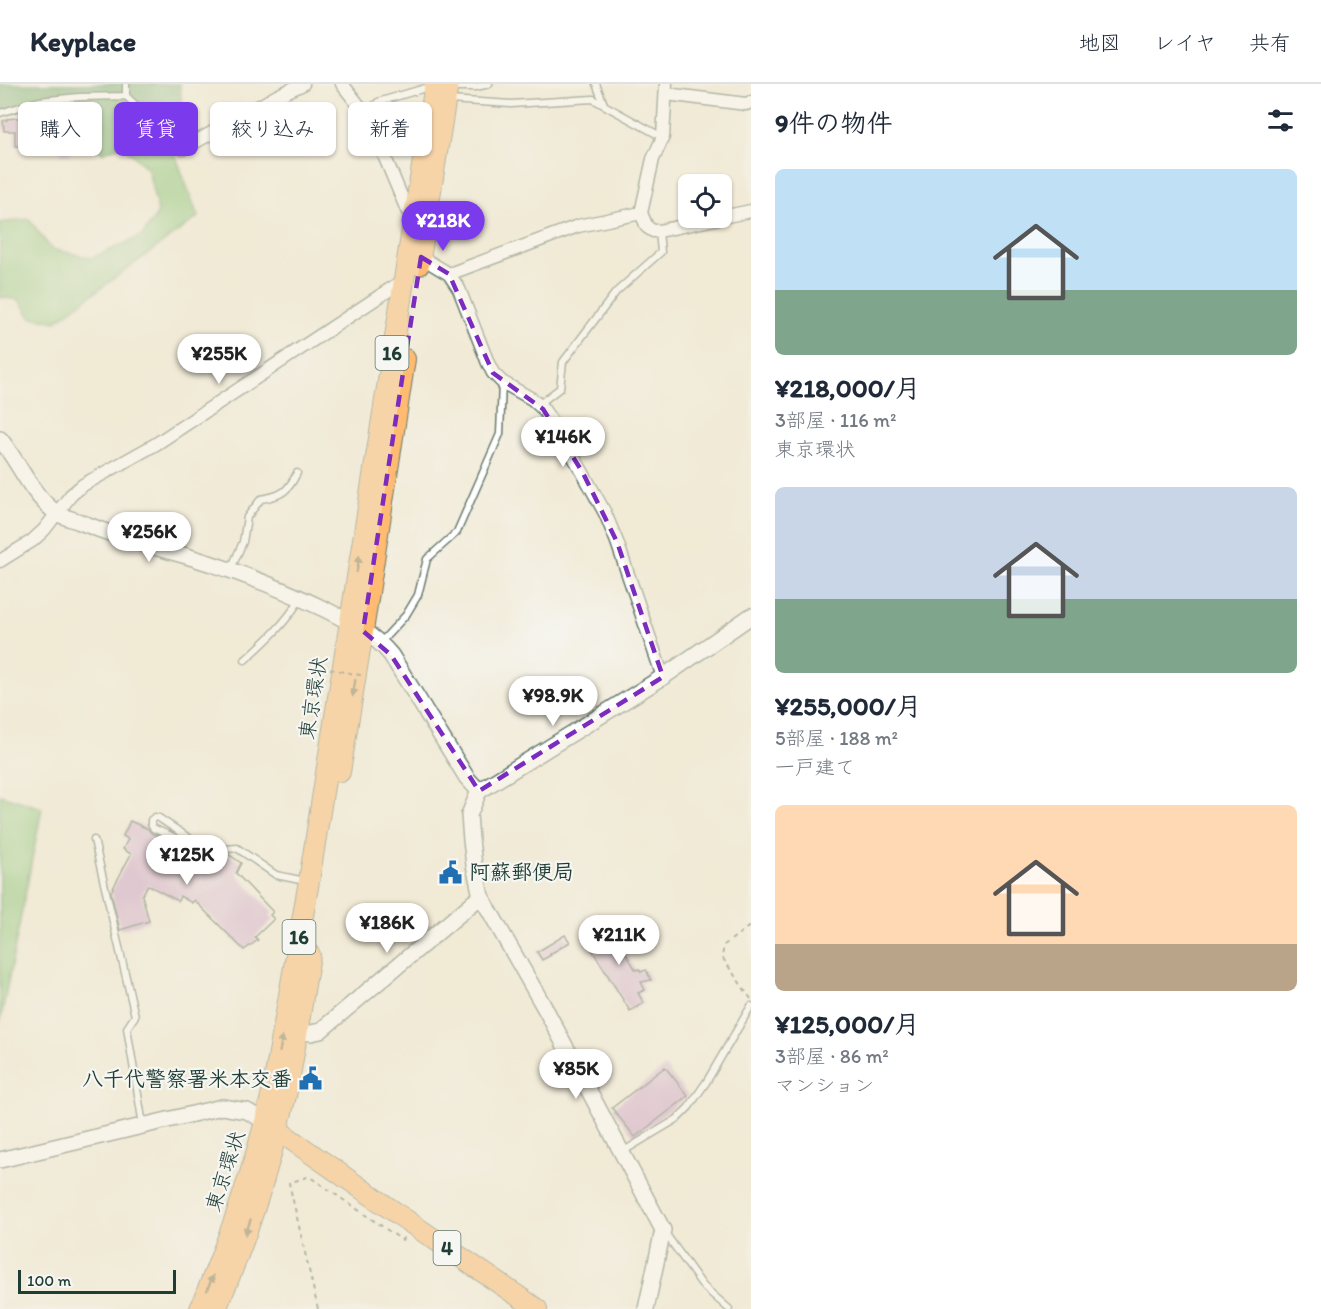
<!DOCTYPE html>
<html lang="ja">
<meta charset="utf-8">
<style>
:root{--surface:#fff;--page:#f2f2f3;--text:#1f2937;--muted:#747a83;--line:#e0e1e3;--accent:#7c3aed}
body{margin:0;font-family:Itim,"Klee One",sans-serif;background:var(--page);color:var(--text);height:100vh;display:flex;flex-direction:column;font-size:22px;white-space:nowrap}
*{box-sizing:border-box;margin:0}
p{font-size:20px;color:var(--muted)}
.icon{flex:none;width:33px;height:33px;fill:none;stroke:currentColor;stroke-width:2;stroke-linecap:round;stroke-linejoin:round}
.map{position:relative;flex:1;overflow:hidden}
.details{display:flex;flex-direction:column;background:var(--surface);width:570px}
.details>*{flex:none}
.banner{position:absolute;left:18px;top:18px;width:570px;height:54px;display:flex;gap:12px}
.fabs{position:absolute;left:678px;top:90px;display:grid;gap:12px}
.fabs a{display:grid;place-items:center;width:54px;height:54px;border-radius:9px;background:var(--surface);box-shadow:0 2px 4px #0004;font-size:30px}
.scale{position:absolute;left:18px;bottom:15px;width:158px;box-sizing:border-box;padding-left:6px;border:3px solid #1f3d34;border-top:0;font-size:16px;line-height:21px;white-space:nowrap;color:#1f3d34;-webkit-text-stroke:4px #f6f6f2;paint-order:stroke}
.price{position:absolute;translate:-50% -51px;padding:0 14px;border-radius:21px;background:#fff;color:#222;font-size:20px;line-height:39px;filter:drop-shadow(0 2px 3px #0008)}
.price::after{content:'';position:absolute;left:50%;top:36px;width:18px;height:14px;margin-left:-9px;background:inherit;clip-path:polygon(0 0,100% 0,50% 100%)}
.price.on{background:var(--accent);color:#fff}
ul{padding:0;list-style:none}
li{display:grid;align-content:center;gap:12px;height:318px;padding:0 24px}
li span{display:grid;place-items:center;height:186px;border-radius:9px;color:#555}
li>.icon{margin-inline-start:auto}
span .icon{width:108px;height:108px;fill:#fffc;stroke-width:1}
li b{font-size:26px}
h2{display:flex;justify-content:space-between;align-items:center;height:72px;padding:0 24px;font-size:26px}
.pill{padding:0 21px;border-radius:9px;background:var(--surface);box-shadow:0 2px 4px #0004;font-size:21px;line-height:54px}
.pill.on{background:var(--accent);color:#fff}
header{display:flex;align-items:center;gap:36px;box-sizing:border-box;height:84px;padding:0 30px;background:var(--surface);border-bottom:2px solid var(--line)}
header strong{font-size:28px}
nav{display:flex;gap:33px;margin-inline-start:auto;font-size:21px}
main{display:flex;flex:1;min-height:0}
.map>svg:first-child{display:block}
.green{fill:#8bc77c;stroke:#558258;stroke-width:1.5}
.forest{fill:#70ac6c;stroke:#487450;stroke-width:1.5}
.building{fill:#cca1ca}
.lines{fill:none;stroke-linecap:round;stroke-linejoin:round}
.service-casing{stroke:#687a6d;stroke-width:9}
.minor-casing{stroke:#687a6d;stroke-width:15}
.tertiary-casing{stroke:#687a6d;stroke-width:18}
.primary-casing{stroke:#687a6d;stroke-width:22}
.trunk-casing{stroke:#687a6d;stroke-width:22}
.path{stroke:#687a6d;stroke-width:2;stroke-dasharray:4.5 4.5;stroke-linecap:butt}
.service{stroke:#fff;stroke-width:6}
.minor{stroke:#fff;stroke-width:12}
.tertiary{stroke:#fff;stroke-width:15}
.primary{stroke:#ffbb71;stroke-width:20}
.trunk{stroke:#ffbb71;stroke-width:20}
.path-bridge{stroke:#687a6d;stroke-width:2;stroke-dasharray:4.5 4.5;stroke-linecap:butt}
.oneway{fill:#84764f}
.marked{fill:none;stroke:#7b2cbf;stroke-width:4.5;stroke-dasharray:12 8;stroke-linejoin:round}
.labels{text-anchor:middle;stroke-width:4.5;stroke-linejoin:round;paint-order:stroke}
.shield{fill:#f6f6f2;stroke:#60746d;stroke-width:1.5}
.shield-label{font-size:20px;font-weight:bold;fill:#1f3d34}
.street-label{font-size:21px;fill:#1f3d34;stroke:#f6f6f2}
.poi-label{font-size:21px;font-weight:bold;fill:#1f3d34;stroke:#f6f6f2;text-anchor:start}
</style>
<header>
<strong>Keyplace</strong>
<nav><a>地図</a><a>レイヤ</a><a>共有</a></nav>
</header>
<main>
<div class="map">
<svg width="751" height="1225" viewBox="0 0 751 1225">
<rect width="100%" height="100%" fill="#f6f6f2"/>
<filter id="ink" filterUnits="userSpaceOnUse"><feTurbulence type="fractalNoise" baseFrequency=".0167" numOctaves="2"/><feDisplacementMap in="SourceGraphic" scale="12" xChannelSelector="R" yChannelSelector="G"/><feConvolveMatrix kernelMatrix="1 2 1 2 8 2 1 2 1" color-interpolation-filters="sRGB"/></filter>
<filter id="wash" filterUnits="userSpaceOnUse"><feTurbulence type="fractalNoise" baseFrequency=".008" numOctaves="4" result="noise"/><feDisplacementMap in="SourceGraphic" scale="24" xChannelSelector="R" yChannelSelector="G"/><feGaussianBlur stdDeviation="1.35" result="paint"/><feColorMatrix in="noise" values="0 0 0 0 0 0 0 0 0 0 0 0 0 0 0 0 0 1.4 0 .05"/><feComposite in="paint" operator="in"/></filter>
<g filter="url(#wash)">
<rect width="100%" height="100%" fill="#f1ead6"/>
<path class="green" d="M140,35L176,73L198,133L56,237L30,233L19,216L0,213V139L29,135L51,165L92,174L142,152L158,129L148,85L124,63Z
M0,711L42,724L0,939Z"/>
<path class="forest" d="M0,0H180L182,22L165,41L138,28L119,63L102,69L54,28L0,27Z"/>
<g id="blocks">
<path class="building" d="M36,32L41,62H15V47H4L3,37L7,36V35Z
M45,32L67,61H70L71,71H63L37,38Z
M130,737L148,745L151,749L218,779L228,770L241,779L236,789L273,828L270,831L274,835L255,853L258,856L244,866L194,816L192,819L180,812L178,817L148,801L142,811L149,837L120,846L111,808L131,770L123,765L128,755L123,752Z
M598,844L601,849L608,844L616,858L624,853L630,861L623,865L636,886L639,885L641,888L646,886L651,896L641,898L645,906L638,909L644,919L630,927L584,853Z
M565,851L570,858L550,870L551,871L542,876L537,868Z
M665,983L688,1012L635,1053L612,1024Z"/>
</g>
</g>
<g filter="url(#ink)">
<use href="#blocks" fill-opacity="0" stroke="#687a6d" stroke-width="1.5"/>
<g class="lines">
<defs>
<path id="service" d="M596,0L604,20
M451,3H476L489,0
M126,12V0
M449,16L511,20L593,15L662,53
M0,29L39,17L79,13L126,12L183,65
M366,30L378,18L432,2
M538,321L560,304L563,278L616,208L661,168L659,147
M231,485L243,458L247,433L261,415C281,412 288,408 297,389
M380,559L406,531L418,511L427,475L457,448L500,350L502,298
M245,576C266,557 286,539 300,515
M155,733L159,734L216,772L153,744L151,740V736Z
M94,756L135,932L127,944L143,1041
M216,772L225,765L237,764L276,791L305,797
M622,1068L677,1035L689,1023L707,997L751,922
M665,1149L703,1202L729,1225"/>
<path id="minor" d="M342,0L368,33L407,126L413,135
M666,0L663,53L653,75L641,129L647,143L653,147H659L720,134
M666,10L746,20L751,18
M183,65L279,11L303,0
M722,133L751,127
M421,173L449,190L459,205L488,279L493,289L502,298L532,315L543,325L561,351L583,389L605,429L617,458L663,593
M449,190L578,142L641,129
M0,477L32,457L44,446L71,411L83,401L156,360L404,196"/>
<path id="tertiary" d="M0,355C19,378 30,409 55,428C62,433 72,435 80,438C105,448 131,457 158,464C215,479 270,499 324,525C348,537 373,549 391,571L467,694L479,707
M298,948L311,949L320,947L481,812
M0,1076L222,1023L247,1027L266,1038
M646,1225L663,1146L547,928L481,812L474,781L471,756L469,731L479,707L663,593L751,532"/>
<path id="primary" d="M266,1038L412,1140L537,1225"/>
<path id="trunk" d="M419,181L448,0
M340,688L363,547L405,275
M200,1225C229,1154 255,1084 272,1009L309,797L435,0
M216,1225C247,1155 270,1081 287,1007C296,962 302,916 310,871"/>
</defs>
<use href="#service" class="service-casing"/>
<use href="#minor" class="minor-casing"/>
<use href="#tertiary" class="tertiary-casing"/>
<use href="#primary" class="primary-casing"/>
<use href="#trunk" class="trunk-casing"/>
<path class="path" d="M751,915L722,873L724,861L751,841
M318,1225L289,1099L307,1093L313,1095L402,1156L405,1152"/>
<use href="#service" class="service"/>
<use href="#minor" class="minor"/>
<use href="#tertiary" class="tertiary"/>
<use href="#primary" class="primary"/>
<use href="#trunk" class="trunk"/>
<path class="path-bridge" d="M330,585L365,592"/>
</g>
<defs><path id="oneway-solid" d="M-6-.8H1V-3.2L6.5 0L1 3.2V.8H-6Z" transform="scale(1.5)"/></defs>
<g class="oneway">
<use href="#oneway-solid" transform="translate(358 480) rotate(-81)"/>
<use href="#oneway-solid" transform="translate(354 604) rotate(99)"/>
<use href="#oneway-solid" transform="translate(281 960) rotate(-80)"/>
<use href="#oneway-solid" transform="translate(248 1143) rotate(109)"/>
<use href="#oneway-solid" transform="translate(210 1199) rotate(-68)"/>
</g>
</g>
<path d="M0 0H751V1225H0ZM421,173L449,190L493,289L543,325L583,389L617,458L663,593L479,707L391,571L363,547Z" fill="#f1ead6" fill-opacity=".55" fill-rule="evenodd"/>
<path class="marked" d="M421,173L449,190L493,289L543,325L583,389L617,458L663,593L479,707L391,571L363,547Z"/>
<defs>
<symbol id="civic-bare" viewBox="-9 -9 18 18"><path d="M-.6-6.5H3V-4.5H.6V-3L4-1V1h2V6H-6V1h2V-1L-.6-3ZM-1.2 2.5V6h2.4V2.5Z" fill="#1f6fb2" stroke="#f6f6f2" stroke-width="2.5" paint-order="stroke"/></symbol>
</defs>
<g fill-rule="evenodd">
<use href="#civic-bare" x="434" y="772" width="33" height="33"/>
<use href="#civic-bare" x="294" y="978" width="33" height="33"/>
</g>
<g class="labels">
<g class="shield">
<rect x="375.5" y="252" width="33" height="34" rx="4.5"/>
<rect x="282.5" y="836" width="33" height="34" rx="4.5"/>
<rect x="433.5" y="1147" width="27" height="34" rx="4.5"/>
</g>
<g class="shield-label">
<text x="392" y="276">16</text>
<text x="299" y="860">16</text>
<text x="447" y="1171">4</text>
</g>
<g class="street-label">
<text transform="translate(313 614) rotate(-81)" y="7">東京環状</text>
<text transform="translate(225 1087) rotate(-72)" y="7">東京環状</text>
</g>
<g class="poi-label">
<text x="469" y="795">阿蘇郵便局</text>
<text x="292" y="1002" text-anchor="end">八千代警察署米本交番</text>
</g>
</g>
</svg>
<div class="fabs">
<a><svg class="icon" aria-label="locate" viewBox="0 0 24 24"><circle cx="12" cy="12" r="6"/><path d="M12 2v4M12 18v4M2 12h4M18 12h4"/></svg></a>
</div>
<div class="scale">100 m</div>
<b class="price on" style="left:443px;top:168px">¥218K</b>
<b class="price" style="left:219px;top:301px">¥255K</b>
<b class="price" style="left:563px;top:384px">¥146K</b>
<b class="price" style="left:149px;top:479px">¥256K</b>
<b class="price" style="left:553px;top:643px">¥98.9K</b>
<b class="price" style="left:187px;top:802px">¥125K</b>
<b class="price" style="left:387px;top:870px">¥186K</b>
<b class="price" style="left:619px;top:882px">¥211K</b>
<b class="price" style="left:576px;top:1016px">¥85K</b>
<div class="banner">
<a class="pill">購入</a>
<a class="pill on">賃貸</a>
<a class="pill">絞り込み</a>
<a class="pill">新着</a>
</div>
</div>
<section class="details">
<h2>9件の物件<svg class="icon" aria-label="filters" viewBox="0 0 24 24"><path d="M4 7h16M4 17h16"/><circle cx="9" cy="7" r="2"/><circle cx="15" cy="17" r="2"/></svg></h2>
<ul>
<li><span style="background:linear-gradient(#bfe0f5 65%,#7fa58c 0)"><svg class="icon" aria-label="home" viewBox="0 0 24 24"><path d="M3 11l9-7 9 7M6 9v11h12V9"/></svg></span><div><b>¥218,000/月</b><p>3部屋 · 116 m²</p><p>東京環状</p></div></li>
<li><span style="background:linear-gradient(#c9d6e8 60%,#7fa58c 0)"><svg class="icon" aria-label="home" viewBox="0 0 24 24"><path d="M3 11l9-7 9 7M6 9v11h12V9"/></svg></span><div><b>¥255,000/月</b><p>5部屋 · 188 m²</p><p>一戸建て</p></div></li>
<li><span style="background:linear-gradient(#ffd9b3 75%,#b9a48a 0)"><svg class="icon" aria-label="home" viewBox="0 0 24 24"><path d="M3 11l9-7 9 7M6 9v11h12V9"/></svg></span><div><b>¥125,000/月</b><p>3部屋 · 86 m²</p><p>マンション</p></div></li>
</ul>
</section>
</main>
